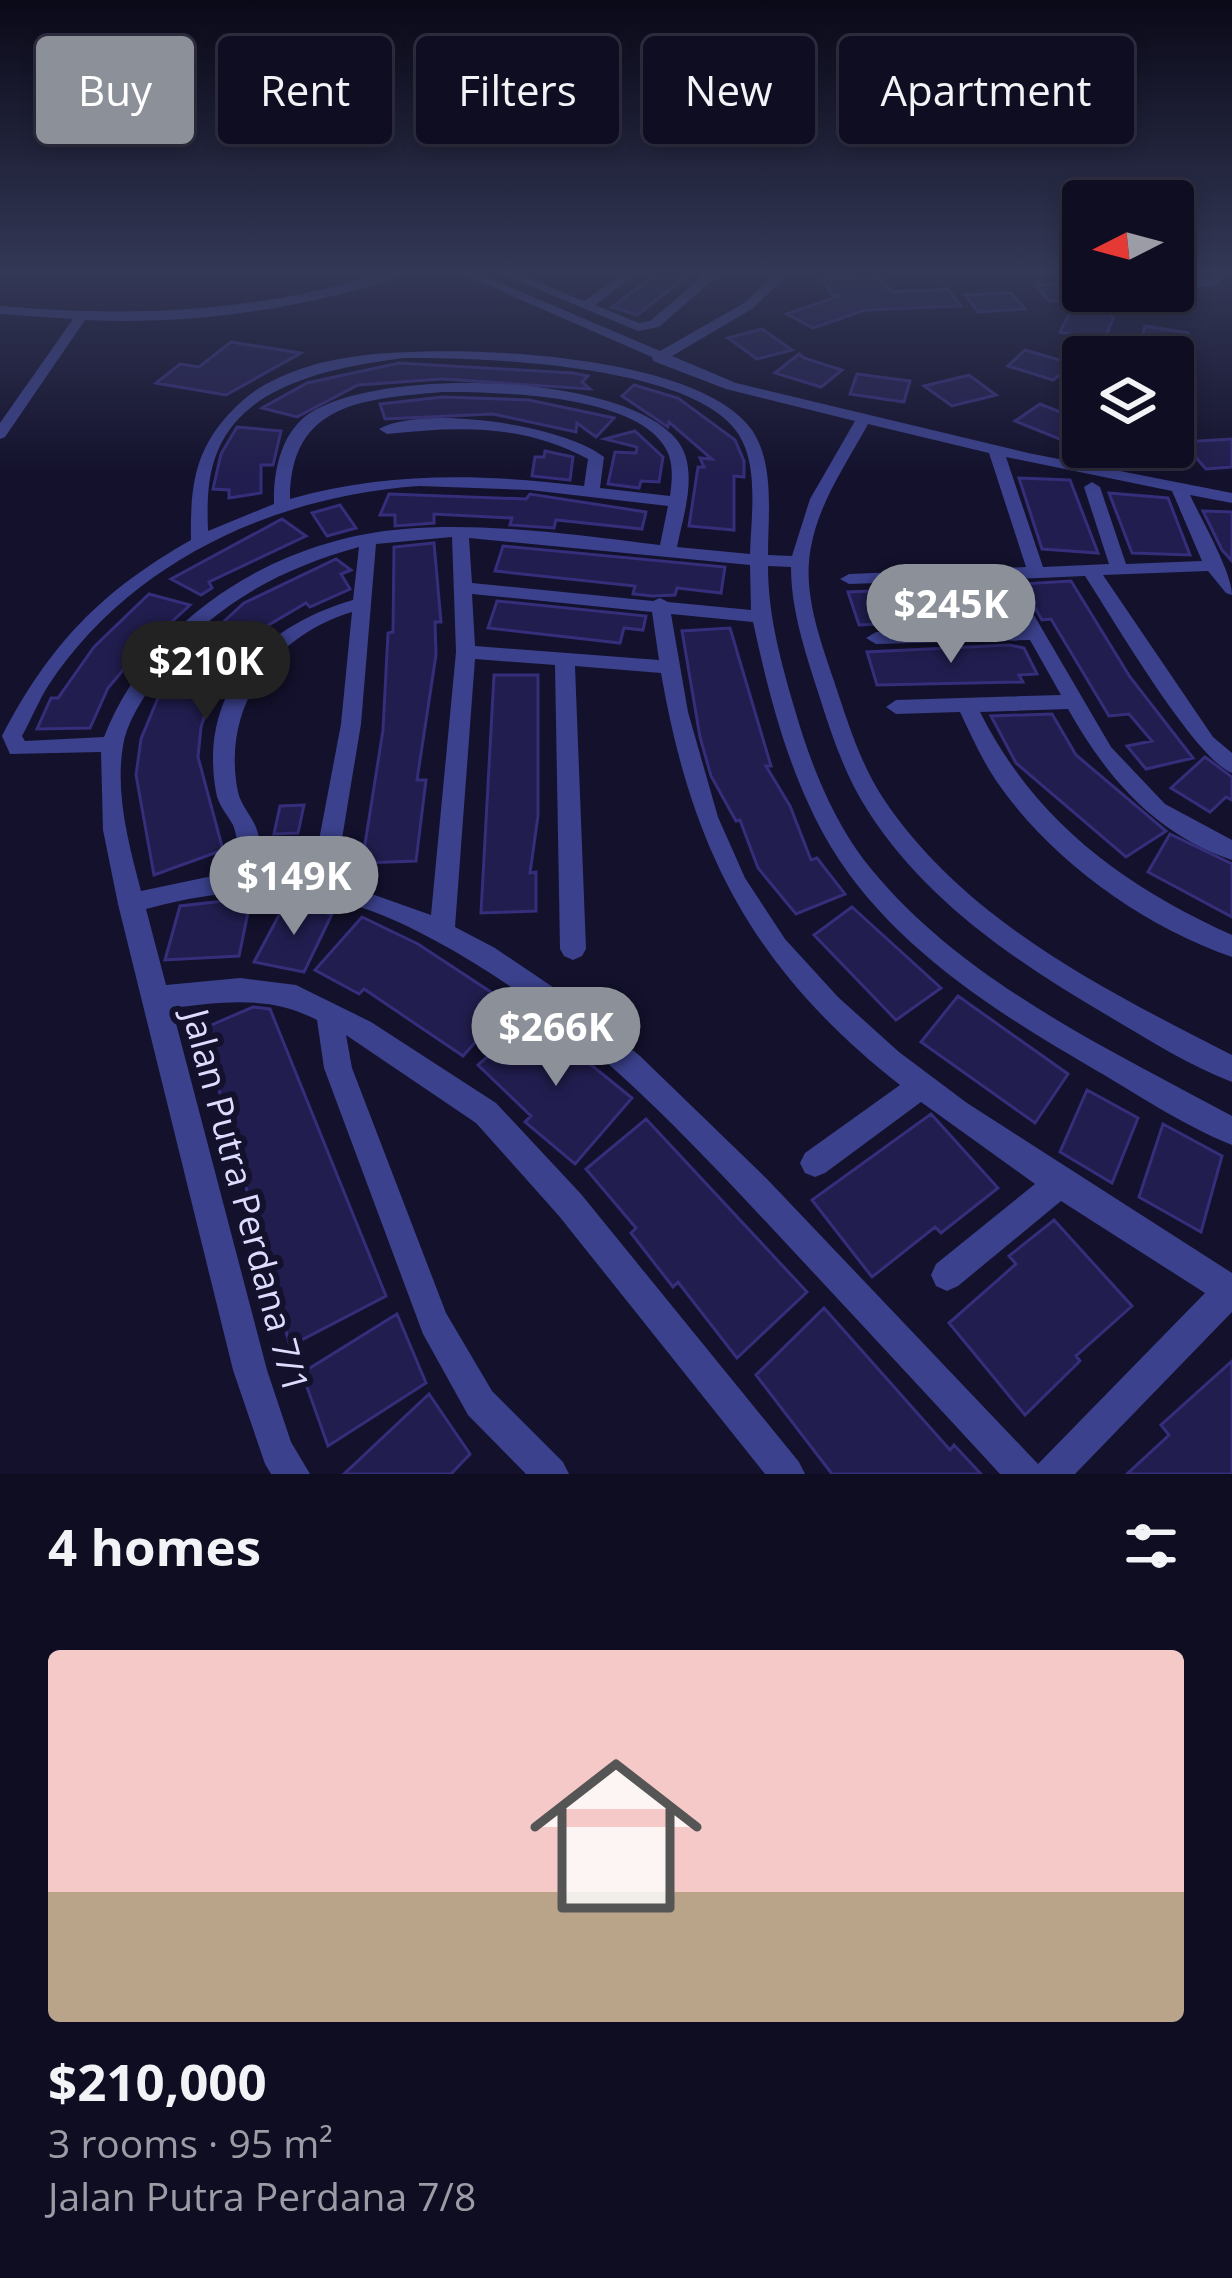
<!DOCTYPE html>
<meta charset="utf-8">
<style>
:root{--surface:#0e0d21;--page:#17162a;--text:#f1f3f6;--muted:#9b9ca5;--line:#2e2d3f;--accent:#8c9099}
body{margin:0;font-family:"Open Sans",sans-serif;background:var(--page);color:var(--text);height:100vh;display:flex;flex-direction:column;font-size:45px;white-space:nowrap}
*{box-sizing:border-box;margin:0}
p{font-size:39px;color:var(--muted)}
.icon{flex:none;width:66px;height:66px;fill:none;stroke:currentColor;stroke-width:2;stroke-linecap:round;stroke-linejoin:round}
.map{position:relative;height:1474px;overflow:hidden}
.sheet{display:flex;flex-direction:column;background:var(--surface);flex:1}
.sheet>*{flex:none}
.guide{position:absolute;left:36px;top:36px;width:1161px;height:108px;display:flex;gap:24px}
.needle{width:78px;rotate:264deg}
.fabs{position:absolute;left:1062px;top:180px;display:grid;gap:24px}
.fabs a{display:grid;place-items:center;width:132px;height:132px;border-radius:12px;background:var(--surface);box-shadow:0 6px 18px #0003,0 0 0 3px var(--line);font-size:60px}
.price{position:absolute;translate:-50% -102px;padding:0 27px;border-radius:42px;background:var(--accent);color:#fff;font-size:39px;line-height:78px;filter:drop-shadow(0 3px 6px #0008)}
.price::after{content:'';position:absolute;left:50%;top:72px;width:36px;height:27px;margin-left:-18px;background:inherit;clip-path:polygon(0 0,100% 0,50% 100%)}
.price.selected{background:#222;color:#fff}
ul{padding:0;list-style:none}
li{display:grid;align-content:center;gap:24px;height:636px;padding:0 48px}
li+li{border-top:3px solid var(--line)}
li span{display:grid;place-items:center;height:372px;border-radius:12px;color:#555}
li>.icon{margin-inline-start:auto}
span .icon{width:216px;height:216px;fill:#fffc;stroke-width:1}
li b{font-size:51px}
h2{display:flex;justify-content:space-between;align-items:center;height:144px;padding:0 48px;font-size:51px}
.tag{padding:0 42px;border-radius:12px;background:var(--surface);box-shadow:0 6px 18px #0003,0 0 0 3px var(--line);font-size:42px;line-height:108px}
.tag.selected{background:var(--accent);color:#fff}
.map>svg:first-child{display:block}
.building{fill:#211d4e;stroke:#352e7a;stroke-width:3}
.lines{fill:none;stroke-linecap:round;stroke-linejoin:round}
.minor{fill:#3b418c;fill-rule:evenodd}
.labels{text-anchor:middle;stroke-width:12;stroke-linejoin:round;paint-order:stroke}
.street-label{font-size:36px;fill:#dddcff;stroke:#13112c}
</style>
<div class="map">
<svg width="1232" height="1474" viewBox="0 0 1232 1474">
<rect width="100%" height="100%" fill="#13112c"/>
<path class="building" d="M660,271H694L637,315L612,307Z
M877,272L891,292L947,289L961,306L865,310L813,328L787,314L839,296L832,295L820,274Z
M1079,284L1113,318L1105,339L1060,332L1076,300L1049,301L1035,285Z
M1011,293L1025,309L978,312L965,295Z
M1145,326L1188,333L1181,355L1140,346Z
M762,329L792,350L757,359L728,338Z
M231,342L301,353L226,395L156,383L180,364L199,367Z
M1025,350L1074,364L1053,380L1008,366Z
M799,354L804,358L842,370L821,387L775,373Z
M399,363L573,373L588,376L582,382L590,389L442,379L358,385L297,417L262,408L307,383Z
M857,374L910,381L904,402L850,394Z
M969,375L996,395L952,406L924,386Z
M634,385L678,398L735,440L744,461V477L734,476V530L689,526L698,467H704L700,458L712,459L669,422L668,427L622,396Z
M442,397L529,400L614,418L596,437L577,423L576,432L493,414L385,419L380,404Z
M1040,404L1083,421V431L1067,442L1015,421Z
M237,427L281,431L273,465H261V493L229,498V490L213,489L221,454Z
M635,431L663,457L659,482L641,481L639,488L608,484L615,452L636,453L637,447L605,439Z
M1232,439V467L1206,469L1182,442Z
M545,451L573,457L570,480L532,476L535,457H544Z
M1019,478L1070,480L1098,553L1042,549Z
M1109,493L1168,498L1190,555L1132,553Z
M389,494L526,499L530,494L646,512L642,529L556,520L554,528L510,525L512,518L434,514V523L395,526V515H380Z
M340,505L356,528L327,536L312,513Z
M1203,511L1232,512V561L1222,550Z
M282,519L306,536L209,582L212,588L201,595L171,579Z
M434,543L441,622H435L436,655L417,780H426L416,861L362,863L383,730L388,633L393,632L394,547Z
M503,546L725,567L721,593L677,588L675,595L652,596L633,594L635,586L495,571Z
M336,559L351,570L341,574L350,589L310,607L306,603L267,626L235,655L215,684L201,727L198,757L223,850L154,875L136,775L141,739L158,698L195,648L244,603Z
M1071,581L1130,677L1193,758L1146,769L1127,746L1152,741L1129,714L1109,716L1051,619L1042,620L1021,584Z
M973,587L987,617L897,623L859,625L848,592Z
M149,594L190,605L165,628L159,627L108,688L90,728L37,729L51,698H58L94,647Z
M497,601L646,616L643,630L624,628L620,643L488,628Z
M730,628L771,766H766L790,806L811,860L817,858L845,894L796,914L758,868L740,820L736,821L711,776L700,737L682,631Z
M1009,645L1024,648L1037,674L1019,675L1023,682L877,685L867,652Z
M494,675H538V816L530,873L536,872V911L481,913Z
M1052,714L1076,755L1166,831L1126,857L1016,763L991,716Z
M1205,757L1232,777V800L1226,797L1210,812L1171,788Z
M304,805L298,833L274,834L280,806Z
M1170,834L1232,864V917L1148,872Z
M251,898L239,956L165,960L180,906Z
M285,904L332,914L304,972L254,962Z
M852,907L941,988L896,1020L814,935Z
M362,917L418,944L509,1004L463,1056L364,989L359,994L315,970Z
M958,996L1068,1074L1035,1123L921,1042Z
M253,1007L270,1009L386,1296L290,1346L202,1029Z
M532,1017L632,1098L575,1164L525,1122L531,1116L478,1065Z
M1087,1090L1138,1118L1112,1183L1060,1152Z
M931,1114L998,1188L941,1233L935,1227L872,1277L812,1200Z
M646,1119L807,1292L737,1358L678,1282L673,1287L631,1233L636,1228L586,1169Z
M1163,1124L1222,1156L1201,1232L1139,1197Z
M1054,1220L1132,1306L1076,1356L1080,1361L1025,1415L949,1323L1016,1264L1009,1256Z
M824,1308L950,1450L954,1445L981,1474H832L756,1375Z
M397,1314L426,1383L328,1446L302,1373Z
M1232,1361V1474H1127L1169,1435L1161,1425Z
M429,1394L470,1454L451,1474H344Z"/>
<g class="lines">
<path class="minor" d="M389,271H408C387,283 360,289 337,295C255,315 170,324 85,320L5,437L0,439V423L73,319L0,314V306C133,318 262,312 389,271Z
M455,271H472L660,351L744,303L779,271H792L752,309L672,356L736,383L1028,453L1232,493V503L1190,495C1201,519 1232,572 1232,595L1226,593L1208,571L1103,575L1213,737L1232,753V773C1194,758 1112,617 1085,576L1013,579L1111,747L1165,804L1232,840V860C1155,834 1107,778 1068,709L980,712C1035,821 1122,885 1232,935V957C1141,925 1049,859 995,779C981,758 971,735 960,712L896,714L886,707L896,700L1061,695L1030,640L876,644L866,638L876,632L1023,628L995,579L849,584L840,579L849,574L1026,567L989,453L868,424C847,463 819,502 811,547C802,592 820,639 834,681C847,720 860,763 883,798C965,921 1105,990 1232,1055V1082C1190,1066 1149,1040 1110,1017C1018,963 926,902 868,811C844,774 831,733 818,692C805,651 791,610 791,567L768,566C768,616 781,662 795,710C810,762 831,816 864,860C956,978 1103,1046 1232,1116V1145C1182,1125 1134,1092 1087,1065C992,1010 889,943 831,847C790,778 770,700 753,622L671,614L688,712L718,817L745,878L785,939L838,997L899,1052L967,1103L1232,1273V1312L1075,1474H1000C932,1400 864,1327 796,1254C687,1137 577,1016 434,940C403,923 368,907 333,900C267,886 212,891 146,909L166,985L240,978L296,985L371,1022L496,1103L581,1194L799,1462L805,1474H765L559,1216L476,1123L346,1035L352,1068L446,1313L492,1391L563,1462L569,1474H526L468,1415L423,1334L324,1068L317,1020C270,995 223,1002 172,1008L267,1370L291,1442L310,1474H271L265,1464L233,1370L118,904L103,830L101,752L10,754L2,736C50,644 101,591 191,540C190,480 196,443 242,401C270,376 315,362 351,357C440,343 696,350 752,430C775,464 768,516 768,555L792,556L810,499L855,421L726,389L653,361L652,357ZM403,358C479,357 696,364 739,435C759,467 751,518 750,554L677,547C683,516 700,469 677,440C622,372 380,367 310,413C281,432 273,472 274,504L208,531C207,503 207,474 219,448C249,381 339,367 403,358ZM442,392C497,392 636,394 666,449C674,463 672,481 670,496L600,488L604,457C565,425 422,404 379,429L387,434C457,426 525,424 588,459L584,486C485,474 387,471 290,499C290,402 365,399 442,392ZM1006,457L1172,491L1202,561L1126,564L1100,487L1092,482L1084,487L1109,564L1043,567ZM419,486L530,490L668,506L660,545C575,535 489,522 404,529C278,539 151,616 104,737L25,741L22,736C31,720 38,702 48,686C130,561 275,496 419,486ZM452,537L456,652L431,915L335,881L361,724L376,544ZM469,538L750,565L751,610L668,602L660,598L653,601L472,583ZM359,547L353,600C263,626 198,691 216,792C218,805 227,814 233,825C239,839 237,856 236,871L141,891C129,845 115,794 123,746C126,725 139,705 150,688C198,613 274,570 359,547ZM472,594L652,612L659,660L475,646ZM352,612L341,724L312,877L259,872C260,856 262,840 255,825C250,814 241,805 238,792C221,708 272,636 352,612ZM475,659L555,665L560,949L564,956L573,960L582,956L586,949L575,666L661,673C692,853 755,971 900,1085L805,1153L800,1163L805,1173L815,1177L825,1173L921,1102L1035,1184L936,1264L931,1275L936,1286L947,1291L958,1286L1061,1201L1205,1293L1038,1464L767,1179L640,1056L569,998L495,948L455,927Z
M494,271H511L584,301L627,271H641L595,305L639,323L650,321L709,271H723L659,327L638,331Z
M1209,271H1222L1226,276L1214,286L1173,289V281L1211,279L1213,276Z"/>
</g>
<linearGradient id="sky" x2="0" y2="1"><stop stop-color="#0a0918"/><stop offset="0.57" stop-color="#333856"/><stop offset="1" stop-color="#333856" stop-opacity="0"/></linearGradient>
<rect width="1232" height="478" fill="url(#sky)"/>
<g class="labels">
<g class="street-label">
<text transform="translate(246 1201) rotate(75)" y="13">Jalan Putra Perdana 7/1</text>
</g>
</g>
</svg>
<div class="fabs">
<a><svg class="needle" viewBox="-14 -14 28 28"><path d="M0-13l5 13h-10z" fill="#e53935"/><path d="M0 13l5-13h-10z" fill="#9b9ca5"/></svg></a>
<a><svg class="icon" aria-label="layers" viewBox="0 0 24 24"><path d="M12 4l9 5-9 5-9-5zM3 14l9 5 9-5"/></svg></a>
</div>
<b class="price" style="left:951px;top:666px">$245K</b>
<b class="price selected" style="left:206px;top:723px">$210K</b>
<b class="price" style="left:294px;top:938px">$149K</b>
<b class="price" style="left:556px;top:1089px">$266K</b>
<div class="guide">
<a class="tag selected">Buy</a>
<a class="tag">Rent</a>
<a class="tag">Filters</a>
<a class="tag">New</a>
<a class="tag">Apartment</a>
</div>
</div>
<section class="sheet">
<h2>4 homes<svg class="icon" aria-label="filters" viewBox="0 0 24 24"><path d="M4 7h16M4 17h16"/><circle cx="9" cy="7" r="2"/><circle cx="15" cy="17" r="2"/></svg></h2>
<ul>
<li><span style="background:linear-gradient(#f6c9c9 65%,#b9a48a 0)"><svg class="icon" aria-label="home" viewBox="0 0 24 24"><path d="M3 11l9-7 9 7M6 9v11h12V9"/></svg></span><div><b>$210,000</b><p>3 rooms · 95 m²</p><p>Jalan Putra Perdana 7/8</p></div></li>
</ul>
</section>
